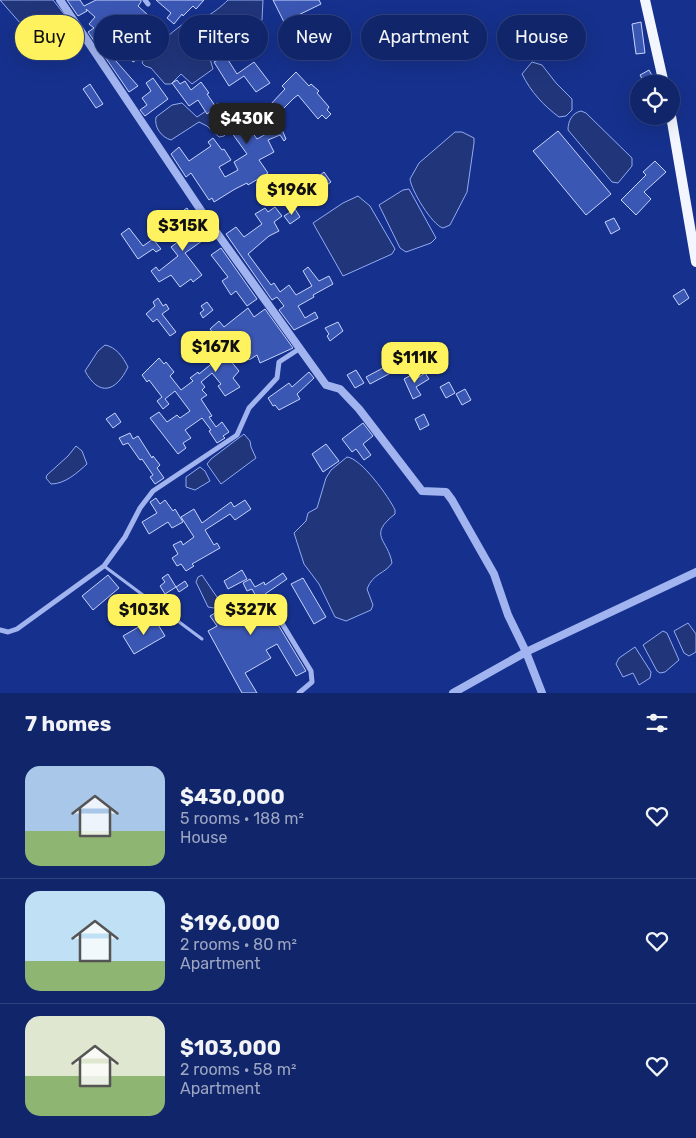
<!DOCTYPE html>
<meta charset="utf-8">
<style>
:root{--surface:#10256a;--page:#192d70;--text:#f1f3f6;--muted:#9ca5c1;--line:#30427e;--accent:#fff25f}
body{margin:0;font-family:Rubik,sans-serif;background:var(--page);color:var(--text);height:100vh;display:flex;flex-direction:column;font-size:19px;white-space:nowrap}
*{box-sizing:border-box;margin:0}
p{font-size:16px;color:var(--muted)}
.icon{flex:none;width:28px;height:28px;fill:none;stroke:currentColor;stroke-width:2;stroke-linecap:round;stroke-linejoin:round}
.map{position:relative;height:693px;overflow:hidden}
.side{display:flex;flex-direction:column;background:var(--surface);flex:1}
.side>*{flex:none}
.top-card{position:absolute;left:15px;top:15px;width:666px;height:45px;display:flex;gap:10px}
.controls{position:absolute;left:630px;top:75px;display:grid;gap:10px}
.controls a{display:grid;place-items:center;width:50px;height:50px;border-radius:50%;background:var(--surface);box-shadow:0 5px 20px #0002,0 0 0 1px var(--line);font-size:25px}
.price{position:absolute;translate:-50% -42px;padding:0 11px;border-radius:10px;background:var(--accent);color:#111;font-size:16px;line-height:32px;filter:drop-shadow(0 1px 2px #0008)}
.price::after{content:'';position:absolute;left:50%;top:30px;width:15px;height:11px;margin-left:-8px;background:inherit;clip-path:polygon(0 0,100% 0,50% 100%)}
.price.selected{background:#222;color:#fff}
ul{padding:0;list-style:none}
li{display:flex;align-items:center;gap:15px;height:125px;padding:0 25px}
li+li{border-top:1px solid var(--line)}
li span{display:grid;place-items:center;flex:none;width:140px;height:100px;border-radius:15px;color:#555}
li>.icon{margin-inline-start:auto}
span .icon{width:60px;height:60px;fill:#fffc;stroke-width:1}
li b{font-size:21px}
h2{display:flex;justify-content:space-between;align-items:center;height:60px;padding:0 25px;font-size:21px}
.pill{padding:0 18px;border-radius:22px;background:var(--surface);box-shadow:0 5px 20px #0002,0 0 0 1px var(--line);font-size:18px;line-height:45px}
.pill.selected{background:var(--accent);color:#111}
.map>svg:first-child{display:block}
.water{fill:#21357b;stroke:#93abf2}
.building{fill:#3b57b4;stroke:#c7d4fb}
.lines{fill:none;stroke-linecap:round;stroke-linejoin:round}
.service{stroke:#a1b4ef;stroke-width:3}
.minor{stroke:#a1b4ef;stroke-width:5}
.tertiary{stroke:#a1b4ef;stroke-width:8}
.trunk{stroke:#f4f6ff;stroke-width:10}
</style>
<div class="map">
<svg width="696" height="693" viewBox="0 0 696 693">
<rect width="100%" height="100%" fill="#16318d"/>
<path class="water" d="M0,0H53L72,24L73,28L66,36L55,40L37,24H21Z
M228,0H263L262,20L225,51L223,50L210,59L213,69L192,84L181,74L171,84H165L151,68L145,66L142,63C145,54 182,23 191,19C195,18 199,20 203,18C211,15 222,6 228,0Z
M532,62L542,65L556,83L572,99V110L566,116L559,117C543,105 531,92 522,74Z
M182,103L197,117L218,103L228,116V132L224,136L219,137L207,126L199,122L171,140C161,137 154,127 156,117L172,105Z
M581,111L586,113L632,158V166L618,183L612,182L568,130C568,121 572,113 581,111Z
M455,132H462L474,138V143L467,192L450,225L443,228C432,225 411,190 410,179L419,163Z
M409,189L436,238L431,243L406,252L400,248L379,205L403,190Z
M358,196L370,206L395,249L392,254L343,276L313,223L343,203Z
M105,345C116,347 123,357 128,367C116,392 99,397 85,371L98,351Z
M244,434L250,441L251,447L256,458L221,484L207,464L211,459Z
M76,446L82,451L87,464C77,473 65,484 51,484L46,478L47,475L68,456Z
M347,457C361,458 389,497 395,510V514C367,536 388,539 392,563C385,574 373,573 367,589L373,605L371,610L346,621L335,617L319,584L304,564L294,533L306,521L308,513L317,508L326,478L331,470Z
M200,467L205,471L210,481L195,490L186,487V477Z
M202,575L221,603L214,608L208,607L196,582L198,577Z
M688,623L696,634V652L689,656L684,653L674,631Z
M663,631L667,633L679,660L665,672L660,673L657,671L643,645Z
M635,647L651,672L650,678L639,685L633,673L623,677L616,664L619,658Z"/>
<path class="building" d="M67,0H80L84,6L96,0H141V2L138,6L149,16L143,23L153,34L160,26L168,34L146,54L133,62L125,50L132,46L127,41L131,36L122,29L107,39L118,53L115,56L117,59L115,60L138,86L129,92L88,32L94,28L89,24L95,17L86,9L87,11L78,16Z
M156,0H204L196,9L193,6L183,16L182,14L174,24L167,18L171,13Z
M273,0H319L321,4L284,22Z
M641,22L645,53L636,54L632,24Z
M40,32L47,41L36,49L29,40Z
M223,52L237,74L254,62L270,83L256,92L244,76L229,86L214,62L220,59L218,55Z
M649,70L655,81L645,84L640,75Z
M296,72L309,86L311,84L319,91L317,93L329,107L327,110L331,114L326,119L322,115L318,119L298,95L294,98L276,116L286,139L284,141L280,135L268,140L274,152L259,160L268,173L248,185L247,183L235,189L214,202L212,198L209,200L191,173L186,177L171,154L179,147L189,161L211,146L208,142L213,138L222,150L224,149L231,160L219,167L225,177L238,170L234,162L247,154L229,129L233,127L229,120L239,114L241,117L251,111L256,119L247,125L257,139L275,129L266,117L276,110L270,105L285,89L282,86Z
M153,78L168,99L145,116L140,110L147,105L142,98L151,91L146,83Z
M177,80L180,84L185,81L191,90L201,82L209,93L207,94L216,107L207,114L198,100L189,106L172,83Z
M90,84L103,104L96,108L83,89Z
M558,131L611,194L586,215L533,151Z
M655,161L666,172L644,192L651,199L636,215L621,200L646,175L643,172Z
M324,172L331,182L321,189L323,192L317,197L310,188L320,180L318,177Z
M275,207L282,216L274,222L279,231L269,236L248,254L271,285L274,283L280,292L289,285L296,295L312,286L303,271L308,267L319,281L329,276L333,284L313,295L314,297L298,306L305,318L315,312L318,318L294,330L279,310L284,306L277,297L272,300L226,234L236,227L244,237L262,224L255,214L265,208L268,212Z
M187,208L201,229L203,228L209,236L185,253L202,275L193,282L191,279L180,287L171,275L159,282L151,271L156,267L159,271L178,256L171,247L179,241L181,243L192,235L182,222L175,227L170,220Z
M295,209L300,217L290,224L284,216Z
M614,218L620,229L611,234L605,222Z
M129,228L143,246L153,239L161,249L156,252L153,249L138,259L121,234Z
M221,248L257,299L247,306L236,291L231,295L222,281L228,277L211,255Z
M684,289L689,298L679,305L673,296Z
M158,298L163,306L166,304L169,309L162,314L176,332L170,336L157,319L153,322L146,314L155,306L153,302Z
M207,302L213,310L203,318L200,313L204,310L201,306Z
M248,308L254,317L265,309L293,348L260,363L257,355L249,360L242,349L229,359L239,371L233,378L240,387L225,396L218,386L221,384L212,373L201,382L205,387L202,390L207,395L201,399L212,416L209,417L216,427L222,422L229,432L223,436L225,438L217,443L209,431L211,430L202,418L185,430L191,438L183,443L186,448L178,454L150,418L159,412L167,422L177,415L180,418L190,411L175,391L165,399L169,404L163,409L157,401L162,397L149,380L147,382L142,375L159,358L164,364L166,362L174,372L170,376L181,390L193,381L190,378L198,372L199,374L215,361L216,363L226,356L218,345L219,344L215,337L216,336L210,329L219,321L224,327Z
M338,322L343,331L330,341L327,336L329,334L325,328Z
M396,361L400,368L370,384L366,377Z
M356,370L364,383L355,388L347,375Z
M309,372L314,378L297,394L300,399L279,410L275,405L273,406L268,398L289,383L292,387Z
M425,373L429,379L416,387L421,395L413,399L404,379L413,374L416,379Z
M449,382L455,393L446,398L440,387Z
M465,389L471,400L462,405L456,394Z
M115,413L121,422L113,428L106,419Z
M424,414L429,425L420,430L415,419Z
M363,423L373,436L363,444L371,455L364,460L356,449L352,452L342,439Z
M130,433L133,439L138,436L152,458L153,456L160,465L157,468L164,478L155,484L150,477L153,475L142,459L140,460L128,443L123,445L119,438Z
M326,444L339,461L323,472L312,454Z
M156,498L160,504L165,500L173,511L175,509L183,522L172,528L168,522L149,534L142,522L157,513L150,502Z
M245,500L251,509L235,520L230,514L205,530L214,545L217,543L220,548L192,564L194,566L186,571L181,564L177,566L172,558L178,554L173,545L181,541L183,545L194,537L181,517L194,509L202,523L231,502L234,507Z
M242,570L247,579L228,589L224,581Z
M283,573L287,579L265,594L267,598L265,603L306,671L296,676L277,644L266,650L271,658L245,673L257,693H242L208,631L217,626L210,616L235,601L241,612L259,602L252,589L247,591L243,583L250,579L255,587L264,582L265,585Z
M168,574L176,587L185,581L188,586L179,592L176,587L165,594L160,586L165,582L162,578Z
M108,575L119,588L93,610L82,596Z
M303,578L326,617L314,624L291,584Z
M154,618L165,636L134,654L123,636Z"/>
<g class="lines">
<path class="service" d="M104,566L202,639"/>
<path class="minor" d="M145,0L148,4
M269,602L311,671L312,682L299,693
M0,630L8,632L17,629L104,566L125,537L140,508L153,491L237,435L249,408L277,378L279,362L299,349"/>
<path class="tertiary" d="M60,0L204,215L326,385L340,389L359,409L422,491L446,492L452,500L494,574L508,615L526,652L542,693
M453,693L526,652L696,572"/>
<path class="trunk" d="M645,0L664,84
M671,116L696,262"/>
</g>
</svg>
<div class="controls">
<a><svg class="icon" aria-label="locate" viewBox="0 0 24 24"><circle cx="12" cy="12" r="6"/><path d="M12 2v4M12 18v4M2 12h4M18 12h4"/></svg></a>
</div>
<b class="price selected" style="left:247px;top:145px">$430K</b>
<b class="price" style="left:292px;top:216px">$196K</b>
<b class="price" style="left:183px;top:252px">$315K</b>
<b class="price" style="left:216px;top:373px">$167K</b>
<b class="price" style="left:415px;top:384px">$111K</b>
<b class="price" style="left:144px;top:636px">$103K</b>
<b class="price" style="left:251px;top:636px">$327K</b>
<div class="top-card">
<a class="pill selected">Buy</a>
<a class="pill">Rent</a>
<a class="pill">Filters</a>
<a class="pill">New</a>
<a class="pill">Apartment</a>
<a class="pill">House</a>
</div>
</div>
<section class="side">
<h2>7 homes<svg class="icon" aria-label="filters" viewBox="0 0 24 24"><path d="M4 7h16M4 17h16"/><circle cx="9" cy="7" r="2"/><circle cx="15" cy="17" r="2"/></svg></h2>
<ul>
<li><span style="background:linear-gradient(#a9c7e8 65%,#8fb573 0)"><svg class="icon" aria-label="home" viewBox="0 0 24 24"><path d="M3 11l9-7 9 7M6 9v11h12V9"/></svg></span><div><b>$430,000</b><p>5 rooms · 188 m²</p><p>House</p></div><svg class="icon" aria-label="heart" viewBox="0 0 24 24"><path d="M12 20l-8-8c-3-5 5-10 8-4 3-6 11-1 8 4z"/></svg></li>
<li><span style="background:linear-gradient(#bfe0f5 70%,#8fb573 0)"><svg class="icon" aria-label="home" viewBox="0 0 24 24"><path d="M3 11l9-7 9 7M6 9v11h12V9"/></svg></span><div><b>$196,000</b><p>2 rooms · 80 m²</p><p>Apartment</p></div><svg class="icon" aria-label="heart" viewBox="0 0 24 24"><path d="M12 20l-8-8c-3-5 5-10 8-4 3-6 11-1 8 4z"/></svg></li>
<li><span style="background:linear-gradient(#dfe7d0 60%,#8fb573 0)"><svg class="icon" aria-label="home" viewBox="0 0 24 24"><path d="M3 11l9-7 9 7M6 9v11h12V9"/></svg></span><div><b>$103,000</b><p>2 rooms · 58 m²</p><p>Apartment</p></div><svg class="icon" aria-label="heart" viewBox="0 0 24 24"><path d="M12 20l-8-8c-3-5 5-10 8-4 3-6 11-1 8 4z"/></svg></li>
</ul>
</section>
